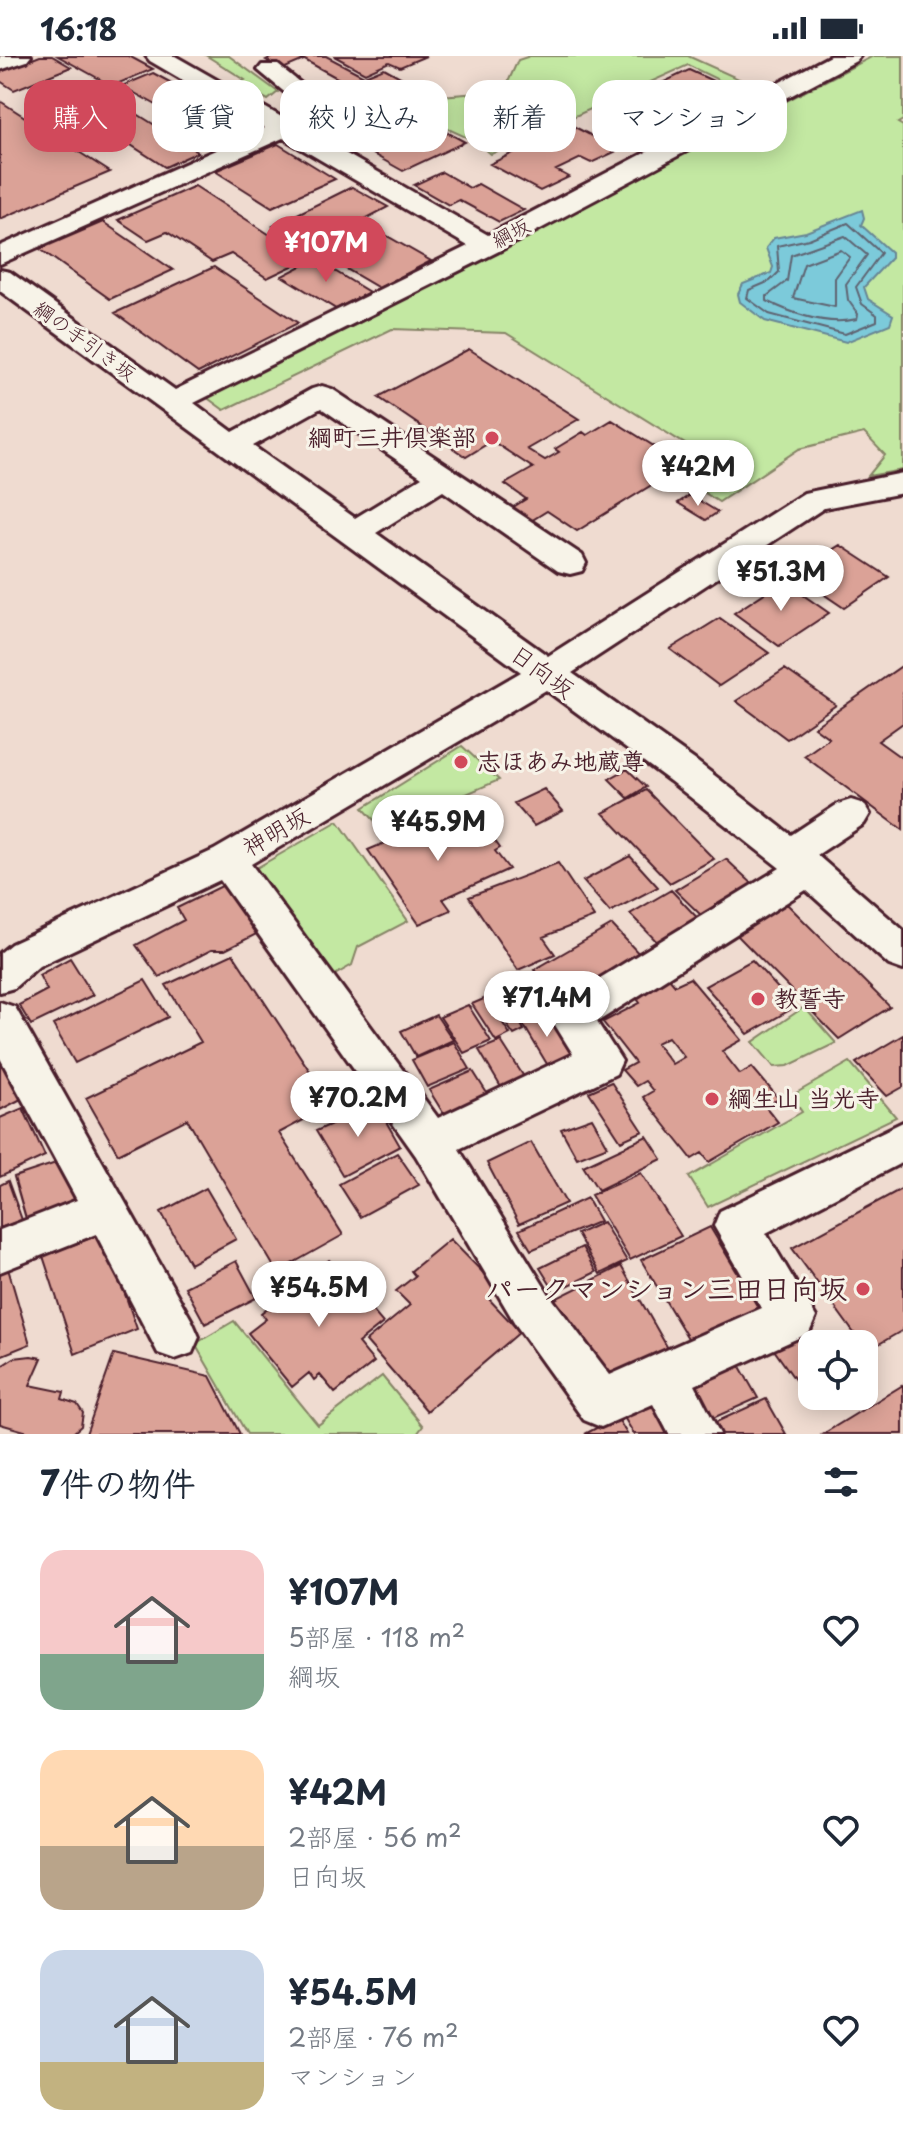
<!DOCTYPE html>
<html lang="ja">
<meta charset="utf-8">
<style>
:root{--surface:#fff;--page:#f6f6f7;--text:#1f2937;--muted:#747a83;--accent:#d1495b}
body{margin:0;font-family:"Playpen Sans","Klee One",sans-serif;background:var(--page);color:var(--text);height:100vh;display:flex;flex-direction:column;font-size:30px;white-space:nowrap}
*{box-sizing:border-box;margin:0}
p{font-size:26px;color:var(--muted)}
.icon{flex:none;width:44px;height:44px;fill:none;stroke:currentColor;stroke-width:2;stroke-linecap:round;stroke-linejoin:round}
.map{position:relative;height:1378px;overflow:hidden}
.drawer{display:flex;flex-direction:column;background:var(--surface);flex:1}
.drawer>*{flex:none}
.banner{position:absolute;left:24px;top:24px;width:856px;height:72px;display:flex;gap:16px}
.buttons{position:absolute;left:798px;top:1274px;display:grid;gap:16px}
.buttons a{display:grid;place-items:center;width:80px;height:80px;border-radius:16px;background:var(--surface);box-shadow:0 4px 20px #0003;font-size:40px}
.price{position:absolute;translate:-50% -68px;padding:0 18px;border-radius:28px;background:#fff;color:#222;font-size:26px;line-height:52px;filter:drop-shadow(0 2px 4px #0008)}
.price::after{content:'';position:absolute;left:50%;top:48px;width:24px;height:18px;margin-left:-12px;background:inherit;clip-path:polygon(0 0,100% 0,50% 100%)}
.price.selected{background:var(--accent);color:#fff}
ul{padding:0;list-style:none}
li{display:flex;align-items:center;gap:24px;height:200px;padding:0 40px}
li span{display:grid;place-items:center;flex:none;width:224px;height:160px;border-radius:24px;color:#555}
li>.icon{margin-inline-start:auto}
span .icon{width:96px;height:96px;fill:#fffc;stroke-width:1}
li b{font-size:34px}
h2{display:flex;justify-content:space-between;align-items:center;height:96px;padding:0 40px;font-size:34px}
.pill{padding:0 28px;border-radius:24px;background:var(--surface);box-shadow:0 4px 20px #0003;font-size:28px;line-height:72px}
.pill.selected{background:var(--accent);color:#fff}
.status{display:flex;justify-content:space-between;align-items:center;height:56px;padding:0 40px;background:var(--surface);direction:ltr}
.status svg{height:22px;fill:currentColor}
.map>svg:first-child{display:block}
.green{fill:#c3e8a2;stroke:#868466;stroke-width:2}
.water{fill:#7ccada;stroke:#688694;stroke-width:2}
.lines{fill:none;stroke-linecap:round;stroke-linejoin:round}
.shore{stroke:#5e6371;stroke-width:2}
.building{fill:#dba297;stroke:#4a1f2b;stroke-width:2;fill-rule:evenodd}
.minor-casing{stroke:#4a1f2b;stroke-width:6}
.minor{fill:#f7f3e8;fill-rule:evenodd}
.poi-dot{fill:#d1495b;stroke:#f7f3e8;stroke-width:3}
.labels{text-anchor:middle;stroke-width:6;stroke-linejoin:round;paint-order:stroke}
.far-street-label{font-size:20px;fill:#4a1f2b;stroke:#f7f3e8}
.poi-label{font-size:24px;font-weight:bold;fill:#4a1f2b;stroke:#f7f3e8;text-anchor:start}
.street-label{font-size:24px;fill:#4a1f2b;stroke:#f7f3e8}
.near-poi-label{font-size:28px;font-weight:bold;fill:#4a1f2b;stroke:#f7f3e8;text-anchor:end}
</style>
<div class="status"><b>16:18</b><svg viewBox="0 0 49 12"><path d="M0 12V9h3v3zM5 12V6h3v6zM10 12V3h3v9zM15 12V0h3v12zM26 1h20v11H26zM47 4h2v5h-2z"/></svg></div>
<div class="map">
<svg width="903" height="1378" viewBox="0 0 903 1378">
<rect width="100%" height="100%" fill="#efdbd0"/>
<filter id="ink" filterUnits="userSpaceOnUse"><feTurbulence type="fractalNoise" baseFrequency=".0125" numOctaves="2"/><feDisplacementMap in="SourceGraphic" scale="16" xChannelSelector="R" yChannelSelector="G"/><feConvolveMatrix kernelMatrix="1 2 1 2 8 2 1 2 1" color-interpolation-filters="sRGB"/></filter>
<g filter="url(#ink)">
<path class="green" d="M207,0H229L278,36L268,44L238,28L245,24Z
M530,0H688L761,33L646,93L640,90L743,36L688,9L491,98L477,86L387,45L414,37L440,40L504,35L518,4Z
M873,0H903V64L898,67L903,70V414L868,420L885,399L864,377L799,393L719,446L677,419L694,408L688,390L506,277L392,273L224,354L202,338L357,268Z
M462,690L499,724L383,774L363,752Z
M338,765L408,865L358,891L352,909L333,920L253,814Z
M804,951L836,987L788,1010L774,1011L753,986Z
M850,1006L896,1061L708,1151L689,1121L802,1056L791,1040Z
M234,1265L318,1369L382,1320L423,1370L417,1378H247L195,1288Z"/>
<path class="water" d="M862,154L864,162L861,169L891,196V202L864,231L868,243L893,259L890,268L846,286L765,265L740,246L738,238L743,228L771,217L773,211L766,192L774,182L806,176Z"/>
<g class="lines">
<path class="shore" d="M848,167L881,197L856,231L862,248L877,259V265L845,278L769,258L747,242L749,234L770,225L779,216L777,190L809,183Z
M845,180L867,199L846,228L848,244L858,258L857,263C828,270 793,258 767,245V240L787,225L791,199Z
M841,194L850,201L835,222V251L793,242L804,208Z"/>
</g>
<path class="building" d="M40,0H52L71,11L14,34L0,25V16Z
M58,0H129L153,13L112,30Z
M274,0H305L300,2L304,4L283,13L266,4Z
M305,0H326L364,20L348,28L301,2Z
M334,0H426L400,11L389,6L365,17Z
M384,12L415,29L369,48L338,31Z
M689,14L735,35L663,70L618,48Z
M153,17L253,71L221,85L122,30Z
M102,36L198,96L165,111L69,49Z
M0,45L110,116L0,163Z
M362,46L385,58L401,51L465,86L403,115L316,66Z
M571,69L619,94L591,107L581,102L556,114L569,121L540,135L490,108Z
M278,88L335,123L272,151L215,115Z
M442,116L470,132L478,128L524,154L499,166L459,144L449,149L414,129Z
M195,130L307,203L267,222L231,198L212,206L167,176L148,184L118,164Z
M352,131L388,151L361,165L431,205L379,232L273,170Z
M103,166L173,214L110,243L40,193Z
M315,203L369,236L336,253L282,220Z
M214,211L298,267L198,317L115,257Z
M469,293L579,363L527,393L545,404L559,396L555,393L583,376L587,379L612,364L684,409L577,475L547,455L526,468L507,455L526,443L505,428L533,412L492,385L466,401L378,341Z
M690,439L718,456L706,464L678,447Z
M840,489L889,521L844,552L794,518Z
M783,525L829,557L779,590L734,557Z
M720,562L769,597L719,630L670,593Z
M903,609V667L878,685L903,703V774L804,700L829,682L814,671Z
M785,613L836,649L787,683L736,645Z
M627,713L646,731L628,742L609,723Z
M544,733L563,755L534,770L514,747Z
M646,734L714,803L670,827L603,757Z
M463,754L477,772L483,769L500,792L495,795L509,813L443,843L451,854L419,868L368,794Z
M630,800L658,831L610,856L583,825Z
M726,803L757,832L706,864L675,834Z
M558,807L594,861L543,881L555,898L518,914L469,841Z
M232,825L268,872L225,894H211L159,921L136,889L184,864L177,852Z
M671,834L706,871L665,894L630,858Z
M787,848L890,951L839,983L736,878Z
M612,869L643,902L565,948L534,914Z
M233,898L332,1049L279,1077L343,1179L277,1216L187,1063L118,1098L86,1042L201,986L166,929Z
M70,902L93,939L31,969L19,949L47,934L39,919Z
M752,904L795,951L748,978L705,930Z
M669,922L675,929L690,922L742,984L722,995L740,1018L752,1011L779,1043L765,1050L778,1066L709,1106L702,1097L692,1103L643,1041L653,1035L645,1025L636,1030L622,1014L635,1007L603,966L640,947L635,940ZM668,981L684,1001L672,1008L656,987Z
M145,924L168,961L75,1007L53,969Z
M516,927L536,955L518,963L524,974L514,979L487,941Z
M486,942L510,978L496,985L472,948Z
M468,949L491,985L464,997L440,961Z
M544,953L574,1003L550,1013L520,963Z
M436,959L453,984L416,1001L401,975Z
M903,979V1031L887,1040L856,1007Z
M501,985L528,1027L505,1038L479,994Z
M454,986L470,1013L427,1031L412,1004Z
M3,1009L23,1042L0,1054V1010Z
M473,1015L490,1042L445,1060L429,1034Z
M611,1026L643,1075L621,1085L589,1036Z
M376,1048L400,1090L343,1120L316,1075Z
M23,1052L45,1100L0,1121V1062Z
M592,1062L608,1090L577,1102L561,1073Z
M647,1080L662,1103L598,1134L583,1110Z
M531,1086L566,1147L519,1168L487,1107Z
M397,1097L419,1129L360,1161L339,1128Z
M62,1105L77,1152L28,1170L14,1121Z
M641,1117L681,1180L630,1204L591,1139Z
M8,1125L22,1164L0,1172V1129Z
M206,1132L236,1183L190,1208L161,1156Z
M903,1132V1274L867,1295L792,1192Z
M587,1142L600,1165L531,1194L519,1174Z
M603,1166L627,1205L600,1218L577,1178Z
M710,1171L759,1253L689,1284L641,1204Z
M104,1177L137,1273L75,1298L43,1200Z
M450,1183L499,1233L488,1242L520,1276L427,1355L366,1285L410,1249L396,1235L415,1220L411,1215Z
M582,1191L596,1216L555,1236L540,1212Z
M329,1204L344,1221L350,1216L377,1247L370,1252L383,1267L358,1287L374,1306L335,1337L320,1319L314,1324L309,1317L292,1331L248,1277L266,1263L261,1257Z
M236,1205L256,1242L205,1268L185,1231Z
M7,1209L30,1288L0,1300V1212Z
M621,1210L670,1296L608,1320L549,1246Z
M800,1275L812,1293V1340H818L810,1345L772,1291Z
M114,1298L210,1320L240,1378H86Z
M31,1300L42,1302L30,1329L64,1336L62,1343L77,1348L83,1357L81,1370L72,1378H35L0,1368V1311L14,1302Z
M738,1307L758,1342L713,1362L694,1328Z
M903,1329V1378H823Z
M652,1342L673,1375L668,1378H634L622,1358Z
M766,1343L786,1378H720L714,1367Z
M617,1361L627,1378H585Z"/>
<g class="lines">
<defs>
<path id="minor" d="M0,0H31L27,5L0,14Z
M146,0H175L285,63L306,54L258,14L262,9H278L335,55L332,60L303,73L488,179L830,0H860L856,5L497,196L194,347L233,376L312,333L322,330L332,333L582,499L586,507L582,515L570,518L558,515L443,435L376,477L548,600L804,437L903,417V437L824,452L572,617L696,705L791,779L838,748L851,744L864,748L870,758L864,768L817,799L903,874V914L889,909L806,834L597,966L622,1005L616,1018L459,1093L548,1237L610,1319L761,1252L714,1170L720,1155L903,1066V1106L766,1177L816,1261L809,1277L695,1329L720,1378H669L653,1348L601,1371L584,1364L516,1269L416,1100L220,824L39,910L14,932L0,936V897L11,888L214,794L521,616L0,235V214L10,216L175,334L468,190L283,82L0,208V190L265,72L150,5ZM321,352L422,421L355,462L253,390ZM546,634L670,725L780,812L556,949L550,961L573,998L438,1062L251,808Z
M0,946L15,951L192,1265L199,1281L192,1297L175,1303L158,1297L96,1178L0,1216V1174L77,1144L0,1002Z"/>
</defs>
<use href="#minor" class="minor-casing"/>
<use href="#minor" class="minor"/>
</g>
</g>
<g class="poi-dot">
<circle cx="492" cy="382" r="8"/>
<circle cx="461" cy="706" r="8"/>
<circle cx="758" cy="943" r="8"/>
<circle cx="712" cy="1043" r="8"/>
<circle cx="863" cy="1233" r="8"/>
</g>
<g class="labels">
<g class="far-street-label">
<text transform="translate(511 177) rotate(-28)" y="7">綱坂</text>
<text transform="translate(85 285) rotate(36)" y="7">綱の手引き坂</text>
</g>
<g class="poi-label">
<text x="476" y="390" text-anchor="end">綱町三井倶楽部</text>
<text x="477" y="714">志ほあみ地蔵尊</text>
<text x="774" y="951">教誓寺</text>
<text x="728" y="1051">綱生山 当光寺</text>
</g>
<g class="street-label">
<text transform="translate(542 616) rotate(36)" y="8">日向坂</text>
<text transform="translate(276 776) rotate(-30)" y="8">神明坂</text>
</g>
<g class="near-poi-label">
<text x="847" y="1243">パークマンション三田日向坂</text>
</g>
</g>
</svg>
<div class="buttons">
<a><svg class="icon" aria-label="locate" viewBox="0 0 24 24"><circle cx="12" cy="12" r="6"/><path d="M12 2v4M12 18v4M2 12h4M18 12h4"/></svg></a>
</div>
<b class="price selected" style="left:326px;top:228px">¥107M</b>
<b class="price" style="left:698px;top:452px">¥42M</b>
<b class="price" style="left:781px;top:557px">¥51.3M</b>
<b class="price" style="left:438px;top:807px">¥45.9M</b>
<b class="price" style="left:547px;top:983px">¥71.4M</b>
<b class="price" style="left:358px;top:1083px">¥70.2M</b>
<b class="price" style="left:319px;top:1273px">¥54.5M</b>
<div class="banner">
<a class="pill selected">購入</a>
<a class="pill">賃貸</a>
<a class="pill">絞り込み</a>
<a class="pill">新着</a>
<a class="pill">マンション</a>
</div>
</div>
<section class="drawer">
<h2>7件の物件<svg class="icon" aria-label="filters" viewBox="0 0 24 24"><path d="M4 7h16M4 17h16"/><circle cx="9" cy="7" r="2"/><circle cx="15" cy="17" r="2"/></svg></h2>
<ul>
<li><span style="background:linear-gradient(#f6c9c9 65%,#7fa58c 0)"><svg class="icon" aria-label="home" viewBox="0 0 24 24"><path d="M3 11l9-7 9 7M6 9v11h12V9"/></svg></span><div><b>¥107M</b><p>5部屋 · 118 m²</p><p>綱坂</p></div><svg class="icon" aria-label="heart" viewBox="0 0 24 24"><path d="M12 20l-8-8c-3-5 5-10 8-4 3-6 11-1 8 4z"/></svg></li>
<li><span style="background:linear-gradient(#ffd9b3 60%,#b9a48a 0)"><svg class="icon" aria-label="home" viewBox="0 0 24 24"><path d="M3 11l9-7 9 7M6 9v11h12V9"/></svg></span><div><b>¥42M</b><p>2部屋 · 56 m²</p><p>日向坂</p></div><svg class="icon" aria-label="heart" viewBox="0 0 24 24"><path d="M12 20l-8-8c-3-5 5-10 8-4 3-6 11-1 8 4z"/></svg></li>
<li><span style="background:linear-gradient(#c9d6e8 70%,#c2b280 0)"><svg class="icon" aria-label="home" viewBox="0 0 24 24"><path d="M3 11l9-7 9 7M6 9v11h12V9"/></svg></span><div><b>¥54.5M</b><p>2部屋 · 76 m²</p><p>マンション</p></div><svg class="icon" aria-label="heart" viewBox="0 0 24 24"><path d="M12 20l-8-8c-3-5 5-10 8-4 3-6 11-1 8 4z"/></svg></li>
</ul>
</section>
